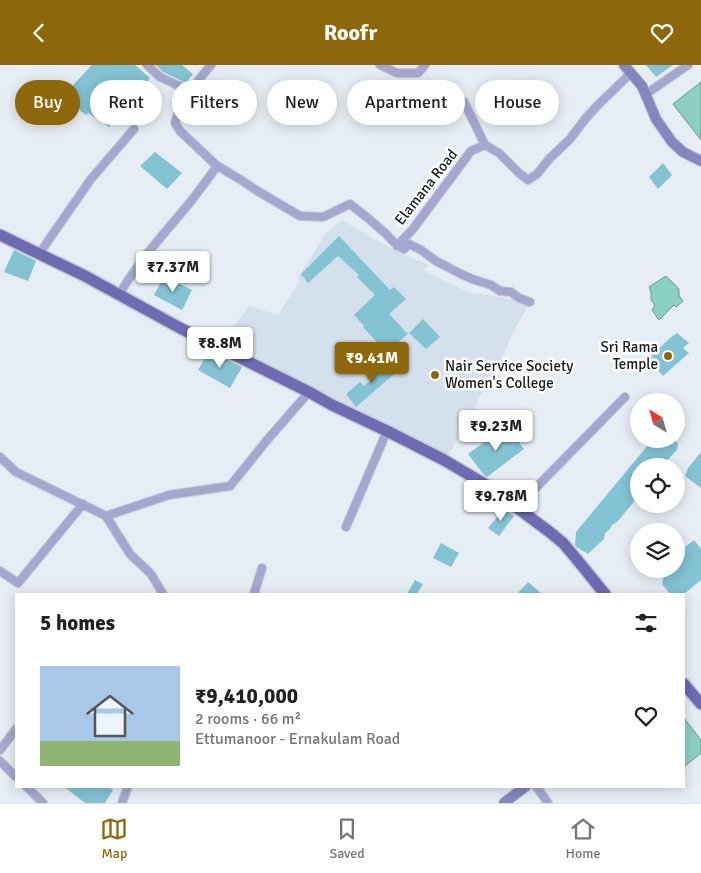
<!DOCTYPE html>
<meta charset="utf-8">
<style>
:root{--surface:#fff;--page:#f2f2f2;--text:#202124;--muted:#757577;--line:#e0e0e0;--accent:#8d6709}
body{margin:0;font-family:Signika,sans-serif;background:var(--page);color:var(--text);height:100vh;display:flex;flex-direction:column;font-size:19px;white-space:nowrap}
*{box-sizing:border-box;margin:0}
p{font-size:16px;color:var(--muted)}
.icon{flex:none;width:28px;height:28px;fill:none;stroke:currentColor;stroke-width:2;stroke-linecap:round;stroke-linejoin:round}
.map{position:relative;flex:1;overflow:hidden}
.side{position:absolute;left:15px;top:528px;width:670px;height:195px;display:flex;flex-direction:column;background:var(--surface);border-radius:0px;box-shadow:0 2px 12px #0003}
.side>*{flex:none}
.hud{position:absolute;left:15px;top:15px;width:671px;height:45px;display:flex;gap:10px}
.needle{width:32px;rotate:323deg}
.tools{position:absolute;left:630px;top:328px;display:grid;gap:10px}
.tools a{display:grid;place-items:center;width:55px;height:55px;border-radius:50%;background:var(--surface);box-shadow:0 2px 12px #0003;font-size:25px}
.price{position:absolute;translate:-50% -42px;padding:0 11px;border-radius:5px;background:#fff;color:#222;font-size:16px;line-height:32px;filter:drop-shadow(0 1px 2px #0008)}
.price::after{content:'';position:absolute;left:50%;top:30px;width:15px;height:11px;margin-left:-8px;background:inherit;clip-path:polygon(0 0,100% 0,50% 100%)}
.price.selected{background:var(--accent);color:#fff}
ul{padding:0;list-style:none}
li{display:flex;align-items:center;gap:15px;height:125px;padding:0 25px}
li+li{border-top:1px solid var(--line)}
li span{display:grid;place-items:center;flex:none;width:140px;height:100px;border-radius:0px;color:#555}
li>.icon{margin-inline-start:auto}
span .icon{width:60px;height:60px;fill:#fffc;stroke-width:1}
li b{font-size:21px}
h2{display:flex;justify-content:space-between;align-items:center;height:60px;padding:0 25px;font-size:21px}
.tag{padding:0 18px;border-radius:22px;background:var(--surface);box-shadow:0 2px 12px #0003;font-size:18px;line-height:45px}
.tag.selected{background:var(--accent);color:#fff}
header{display:flex;justify-content:space-between;align-items:center;height:65px;padding:0 25px;background:var(--accent);color:#fff;font-size:22px;font-weight:700}
.dock{display:flex;justify-content:space-around;align-items:center;height:70px;border-top:1px solid var(--line);background:var(--surface);font-size:14px;color:var(--muted)}
.dock a{display:grid;justify-items:center;gap:2px}
.dock .selected{color:var(--accent)}
.map>svg:first-child{display:block}
.built{fill:#d4e0eb}
.water{fill:#8ccfc4;stroke:#699992}
.building{fill:#83c3d4}
.lines{fill:none;stroke-linecap:round;stroke-linejoin:round}
.street-casing{stroke:#c6cbd1;stroke-width:10}
.secondary-casing{stroke:#c6cbd1;stroke-width:12}
.primary-casing{stroke:#c6cbd1;stroke-width:14}
.street{stroke:#a6a7d0;stroke-width:8}
.secondary{stroke:#8585c0;stroke-width:10}
.primary{stroke:#6e6bb3;stroke-width:11}
.poi-dot{fill:#8d6709;stroke:#fff;stroke-width:2}
.labels{text-anchor:middle;stroke-width:5;stroke-linejoin:round;paint-order:stroke}
.street-label{font-size:15px;fill:#171a1c;stroke:#fff}
.poi-label{font-size:15px;fill:#171a1c;stroke:#fff;text-anchor:end}
</style>
<header><svg class="icon" aria-label="back" viewBox="0 0 24 24"><path d="M15 5l-7 7 7 7"/></svg>Roofr<svg class="icon" aria-label="heart" viewBox="0 0 24 24"><path d="M12 20l-8-8c-3-5 5-10 8-4 3-6 11-1 8 4z"/></svg></header>
<div class="map">
<svg width="701" height="738" viewBox="0 0 701 738">
<rect width="100%" height="100%" fill="#e7edf4"/>
<path class="built" d="M342,155L392,184L429,200L424,205L467,227L530,237L514,266L499,299L480,331L467,361L444,395L222,278L249,241L278,250L299,217L298,213L325,169Z"/>
<path class="water" d="M701,17V75L673,39Z
M666,211L679,224V231L683,236L676,242L674,240L659,255L652,245L655,240L651,235V227L649,222Z
M684,653L701,675V688L684,702Z"/>
<path class="building" d="M92,0H135L150,13L109,62L88,48L86,50L62,32Z
M156,0H182L193,9L186,18L163,7Z
M646,0H673L656,12Z
M155,87L182,108L167,124L140,101Z
M663,98L672,110L658,124L649,112Z
M339,171L390,225L394,222L406,234L389,249L408,269L386,287L363,262L364,261L354,250L375,230L357,212L359,210L338,191L308,218L301,209Z
M14,185L36,196L28,216L4,207Z
M164,211L192,225L182,245L154,230Z
M423,254L440,272L426,284L409,268Z
M677,268L689,278L683,283L689,288L663,311L648,294L670,273Z
M209,286L242,302L230,323L198,305Z
M394,295L401,303L356,342L346,329L360,317L364,321Z
M506,361L524,384L487,412L483,409L468,389Z
M653,374H675L678,379L677,385L662,401H639V418L637,416V433L618,456L612,460L610,464L605,468L604,474L588,489L575,481L576,467Z
M701,387V423L685,411L688,403Z
M504,444L514,451L499,471L488,463Z
M694,475L701,484V515L684,529H670L662,519L665,504H676V489Z
M441,478L459,488L451,502L433,493Z
M415,515L423,519L417,529H407Z
M528,517L542,529H517Z
M63,721H107L113,725L105,738H85Z"/>
<g class="lines">
<defs>
<path id="street" d="M147,0L160,12L190,26
M380,0L397,8H418L425,0
M646,29L688,0
M464,37L485,80
M216,100L241,115L256,125L300,151L323,152L350,139C362,148 374,158 385,168C392,175 395,180 404,184L409,179L421,185L436,196L461,209L472,214L491,220L500,226L511,227L519,233L530,237
M397,181L413,164L471,86L485,80L499,88L519,108L528,115L537,109L550,93L570,74L586,53L599,39L631,8
M39,189L91,114L134,64
M119,230C138,197 163,170 187,141C197,129 206,116 215,104L216,100L180,66L175,58C181,35 196,18 211,0
M0,392L16,407L106,451L169,430L230,421L268,374L309,327
M516,443L625,332
M106,451L130,489L151,509L163,529
M346,462L387,366
M0,506L18,518L83,439
M254,529L262,503
M0,685L16,664
M0,696L16,712
M26,721L43,738
M536,721L548,738
M122,738L128,721"/>
<path id="secondary" d="M624,0L642,21L656,54L672,77L683,87L701,96
M504,738L526,721"/>
<path id="primary" d="M0,170L85,211L180,263L309,327L332,340L387,366L444,395L488,421L551,468L563,478L574,491L605,529
M684,619L701,639"/>
</defs>
<use href="#street" class="street-casing"/>
<use href="#secondary" class="secondary-casing"/>
<use href="#primary" class="primary-casing"/>
<use href="#street" class="street"/>
<use href="#secondary" class="secondary"/>
<use href="#primary" class="primary"/>
</g>
<g class="poi-dot">
<circle cx="668" cy="291" r="5"/>
<circle cx="435" cy="310" r="5"/>
</g>
<g class="labels">
<g class="street-label">
<text transform="translate(426 122) rotate(-52)" y="5">Elamana Road</text>
</g>
<g class="poi-label">
<text x="658" y="287">Sri Rama<tspan x="658" dy="17">Temple</tspan></text>
<text x="445" y="306" text-anchor="start">Nair Service Society<tspan x="445" dy="17">Women's College</tspan></text>
</g>
</g>
</svg>
<div class="tools">
<a><svg class="needle" viewBox="-14 -14 28 28"><path d="M0-13l5 13h-10z" fill="#e53935"/><path d="M0 13l5-13h-10z" fill="#757577"/></svg></a>
<a><svg class="icon" aria-label="locate" viewBox="0 0 24 24"><circle cx="12" cy="12" r="6"/><path d="M12 2v4M12 18v4M2 12h4M18 12h4"/></svg></a>
<a><svg class="icon" aria-label="layers" viewBox="0 0 24 24"><path d="M12 4l9 5-9 5-9-5zM3 14l9 5 9-5"/></svg></a>
</div>
<b class="price" style="left:173px;top:228px">₹7.37M</b>
<b class="price" style="left:220px;top:304px">₹8.8M</b>
<b class="price selected" style="left:372px;top:319px">₹9.41M</b>
<b class="price" style="left:496px;top:387px">₹9.23M</b>
<b class="price" style="left:501px;top:457px">₹9.78M</b>
<div class="hud">
<a class="tag selected">Buy</a>
<a class="tag">Rent</a>
<a class="tag">Filters</a>
<a class="tag">New</a>
<a class="tag">Apartment</a>
<a class="tag">House</a>
</div>
<section class="side">
<h2>5 homes<svg class="icon" aria-label="filters" viewBox="0 0 24 24"><path d="M4 7h16M4 17h16"/><circle cx="9" cy="7" r="2"/><circle cx="15" cy="17" r="2"/></svg></h2>
<ul>
<li><span style="background:linear-gradient(#a9c7e8 75%,#8fb573 0)"><svg class="icon" aria-label="home" viewBox="0 0 24 24"><path d="M3 11l9-7 9 7M6 9v11h12V9"/></svg></span><div><b>₹9,410,000</b><p>2 rooms · 66 m²</p><p>Ettumanoor - Ernakulam Road</p></div><svg class="icon" aria-label="heart" viewBox="0 0 24 24"><path d="M12 20l-8-8c-3-5 5-10 8-4 3-6 11-1 8 4z"/></svg></li>
</ul>
</section>
</div>
<nav class="dock">
<a class="selected"><svg class="icon" aria-label="map" viewBox="0 0 24 24"><path d="M3 6l6-2 6 2 6-2v14l-6 2-6-2-6 2zM9 4v14M15 6v14"/></svg>Map</a>
<a><svg class="icon" aria-label="saved" viewBox="0 0 24 24"><path d="M7 4h10v16l-5-4-5 4z"/></svg>Saved</a>
<a><svg class="icon" aria-label="home" viewBox="0 0 24 24"><path d="M3 11l9-7 9 7M6 9v11h12V9"/></svg>Home</a>
</nav>
